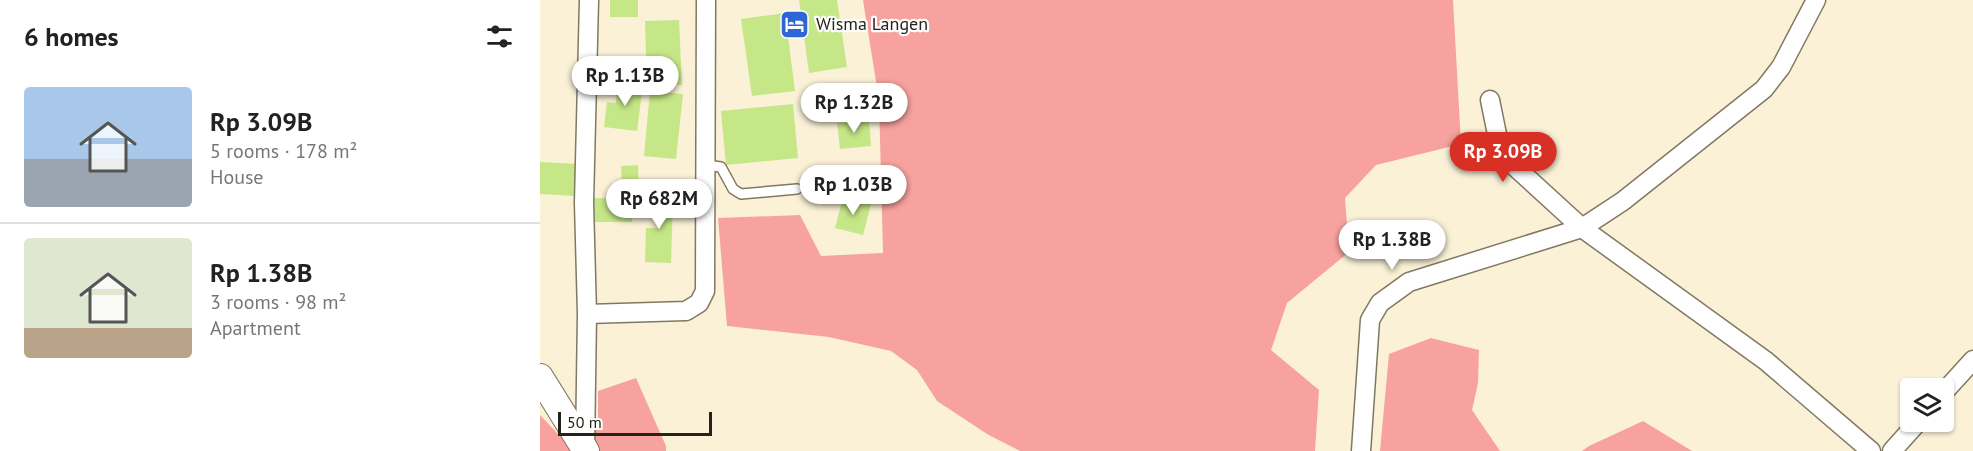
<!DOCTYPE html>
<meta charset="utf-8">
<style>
:root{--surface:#fff;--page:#f6f6f6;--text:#222;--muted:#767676;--line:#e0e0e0;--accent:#d93025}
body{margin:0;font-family:"PT Sans",sans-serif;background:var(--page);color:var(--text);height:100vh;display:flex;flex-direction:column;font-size:22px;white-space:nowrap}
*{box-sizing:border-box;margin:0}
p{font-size:20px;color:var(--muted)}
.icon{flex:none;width:33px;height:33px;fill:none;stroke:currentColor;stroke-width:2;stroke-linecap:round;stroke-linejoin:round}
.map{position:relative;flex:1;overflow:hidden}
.side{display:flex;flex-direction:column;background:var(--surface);width:540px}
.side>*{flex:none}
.buttons{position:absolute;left:1360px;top:378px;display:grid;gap:12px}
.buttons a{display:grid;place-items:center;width:54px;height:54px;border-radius:6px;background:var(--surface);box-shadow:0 2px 4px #0004;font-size:30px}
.scale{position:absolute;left:18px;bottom:15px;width:154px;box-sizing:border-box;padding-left:6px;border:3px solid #262219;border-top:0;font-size:16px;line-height:21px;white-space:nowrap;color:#262219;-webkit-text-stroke:4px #fefefe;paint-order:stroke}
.price{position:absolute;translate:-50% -51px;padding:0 14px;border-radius:21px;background:#fff;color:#222;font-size:20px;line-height:39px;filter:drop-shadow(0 2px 3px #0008)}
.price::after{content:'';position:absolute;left:50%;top:36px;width:18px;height:14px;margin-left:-9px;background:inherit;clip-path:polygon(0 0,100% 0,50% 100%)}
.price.selected{background:var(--accent);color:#fff}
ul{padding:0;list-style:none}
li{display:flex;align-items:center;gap:18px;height:150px;padding:0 24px}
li+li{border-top:2px solid var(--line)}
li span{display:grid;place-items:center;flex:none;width:168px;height:120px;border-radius:6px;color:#555}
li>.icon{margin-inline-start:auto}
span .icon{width:72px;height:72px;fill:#fffc;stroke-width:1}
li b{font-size:26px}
h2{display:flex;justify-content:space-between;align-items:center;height:72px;padding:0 24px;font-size:26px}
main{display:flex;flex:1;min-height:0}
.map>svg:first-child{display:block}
.forest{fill:#f7a29e}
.building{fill:#c6e787}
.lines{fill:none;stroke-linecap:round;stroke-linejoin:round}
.lane-casing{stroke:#807861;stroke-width:12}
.street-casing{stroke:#807861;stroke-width:21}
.secondary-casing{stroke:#807861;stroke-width:28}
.lane{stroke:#fff;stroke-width:9}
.street{stroke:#fff;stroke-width:18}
.secondary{stroke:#fff;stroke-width:26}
.labels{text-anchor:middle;stroke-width:4.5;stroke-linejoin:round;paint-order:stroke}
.poi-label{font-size:18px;fill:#262219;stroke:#fefefe;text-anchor:start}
</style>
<main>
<section class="side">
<h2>6 homes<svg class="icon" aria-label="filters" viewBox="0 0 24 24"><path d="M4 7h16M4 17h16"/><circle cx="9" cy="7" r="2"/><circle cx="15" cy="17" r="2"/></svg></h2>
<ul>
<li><span style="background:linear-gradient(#a9c7e8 60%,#9aa5b1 0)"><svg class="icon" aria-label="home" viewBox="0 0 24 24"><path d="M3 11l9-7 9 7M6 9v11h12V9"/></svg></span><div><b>Rp 3.09B</b><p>5 rooms · 178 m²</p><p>House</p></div></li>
<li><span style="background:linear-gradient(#dfe7d0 75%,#b9a48a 0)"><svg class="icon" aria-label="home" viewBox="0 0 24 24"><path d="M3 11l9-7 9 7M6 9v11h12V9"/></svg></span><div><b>Rp 1.38B</b><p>3 rooms · 98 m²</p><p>Apartment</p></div></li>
</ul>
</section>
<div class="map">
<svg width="1433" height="451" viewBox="0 0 1433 451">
<rect width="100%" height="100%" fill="#faf1d7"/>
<path class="forest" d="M323,0H913L921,144L836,165L805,198L809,252L747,303L731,350L779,390L775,451H480L447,434L397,401L377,370L351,351L289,337L187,326L178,218L260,215L281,256L343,253L339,100Z
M891,338L939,350L938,383L932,410L960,451H840L849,354Z
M96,378L126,446V451H0V415L19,435L58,426V391Z
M1103,421L1152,451H1042L1049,446Z"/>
<path class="building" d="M70,0H98V17H70Z
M259,0H297L307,67L269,73Z
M245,13L255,91L212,96L201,19Z
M139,20L142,85L107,86L105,21Z
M78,81L103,84L97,131L64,127L67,102L76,103Z
M110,91L143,94L136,159L104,156Z
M253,104L258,158L186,165L181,111Z
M329,120L331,146L300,149L297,123Z
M0,162L38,164L36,196L0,194Z
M98,165L99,194L82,195L81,166Z
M303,197L331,204L323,235L295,228Z
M53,198L92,199V222H52Z
M99,198L133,199L131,263L105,262L106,228H119L120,212H98Z"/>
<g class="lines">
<defs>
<path id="lane" d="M165,165L181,167L193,189L201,194L257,189"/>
<path id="street" d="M1276,0L1241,67L1224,89L1083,201L1042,228L1226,361L1331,451
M950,100L961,154L1042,228
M47,314L146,311L159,303L165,291L166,0
M1404,392L1433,360
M45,448L47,314L44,203L49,0
M821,451L830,320L840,303L869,282L1042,228
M1352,451L1378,422"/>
<path id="secondary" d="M0,377L46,451"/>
</defs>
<use href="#lane" class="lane-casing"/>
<use href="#street" class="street-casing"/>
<use href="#secondary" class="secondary-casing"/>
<use href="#lane" class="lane"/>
<use href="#street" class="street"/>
<use href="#secondary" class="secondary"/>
</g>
<defs>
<symbol id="hotel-square" viewBox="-11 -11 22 22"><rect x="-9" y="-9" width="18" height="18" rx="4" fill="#2c67d5" stroke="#fefefe"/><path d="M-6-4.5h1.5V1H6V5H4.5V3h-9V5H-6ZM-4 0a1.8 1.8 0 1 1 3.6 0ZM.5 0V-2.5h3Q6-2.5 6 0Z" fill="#fff"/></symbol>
</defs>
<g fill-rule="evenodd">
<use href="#hotel-square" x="238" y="8" width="33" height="33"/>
</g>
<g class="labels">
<g class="poi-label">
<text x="276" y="30">Wisma Langen</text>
</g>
</g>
</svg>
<div class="buttons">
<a><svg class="icon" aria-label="layers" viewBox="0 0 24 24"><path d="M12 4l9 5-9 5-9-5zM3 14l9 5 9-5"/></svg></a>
</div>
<div class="scale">50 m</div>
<b class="price" style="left:85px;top:107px">Rp 1.13B</b>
<b class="price" style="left:314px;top:134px">Rp 1.32B</b>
<b class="price selected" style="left:963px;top:183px">Rp 3.09B</b>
<b class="price" style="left:313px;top:216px">Rp 1.03B</b>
<b class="price" style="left:119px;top:230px">Rp 682M</b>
<b class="price" style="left:852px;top:271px">Rp 1.38B</b>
</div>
</main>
